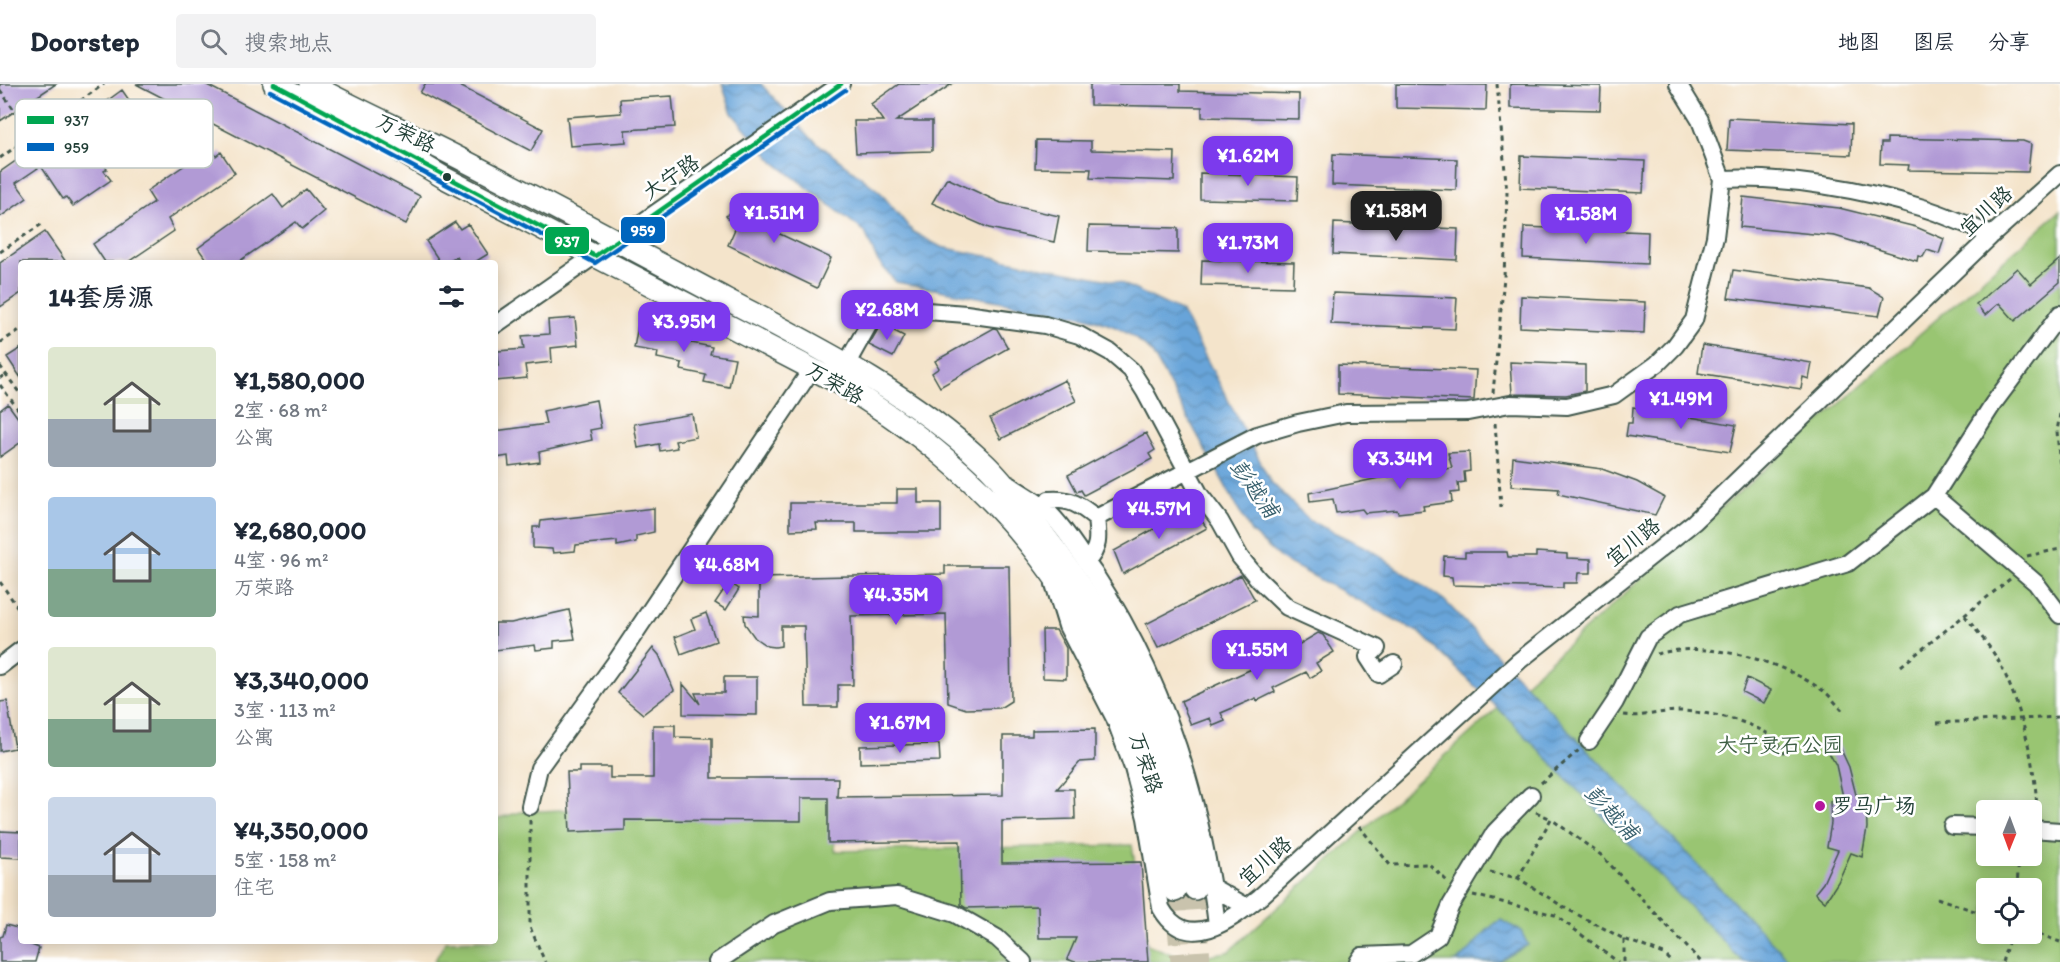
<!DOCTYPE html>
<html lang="zh">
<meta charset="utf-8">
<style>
:root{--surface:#fff;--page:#f2f2f3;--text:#1f2937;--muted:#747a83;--line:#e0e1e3;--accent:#7c3aed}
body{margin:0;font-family:Itim,"LXGW WenKai TC",sans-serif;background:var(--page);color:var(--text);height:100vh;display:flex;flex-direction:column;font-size:22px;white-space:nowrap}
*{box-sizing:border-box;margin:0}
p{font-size:20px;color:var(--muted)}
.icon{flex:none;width:33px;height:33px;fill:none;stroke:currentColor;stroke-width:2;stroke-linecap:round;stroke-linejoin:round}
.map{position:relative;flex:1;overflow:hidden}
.details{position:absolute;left:18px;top:176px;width:480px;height:684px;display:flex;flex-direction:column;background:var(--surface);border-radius:6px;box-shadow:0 3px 15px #0003}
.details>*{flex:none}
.needle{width:39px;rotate:181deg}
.buttons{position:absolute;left:1976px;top:716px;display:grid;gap:12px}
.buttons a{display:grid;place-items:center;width:66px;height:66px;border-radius:6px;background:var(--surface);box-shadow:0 3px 15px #0003;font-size:30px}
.price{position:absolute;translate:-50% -51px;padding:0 14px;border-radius:12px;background:var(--accent);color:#fff;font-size:20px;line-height:39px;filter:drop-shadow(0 2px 3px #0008)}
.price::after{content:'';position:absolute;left:50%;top:36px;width:18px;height:14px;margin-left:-9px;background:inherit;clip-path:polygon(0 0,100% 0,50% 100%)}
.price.selected{background:#222;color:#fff}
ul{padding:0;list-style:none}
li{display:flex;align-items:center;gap:18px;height:150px;padding:0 30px}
li span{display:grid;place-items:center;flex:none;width:168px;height:120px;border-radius:6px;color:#555}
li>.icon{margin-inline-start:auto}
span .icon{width:72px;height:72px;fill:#fffc;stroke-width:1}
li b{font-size:26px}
h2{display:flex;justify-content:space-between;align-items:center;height:72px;padding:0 30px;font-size:26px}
header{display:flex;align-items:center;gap:36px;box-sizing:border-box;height:84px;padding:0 30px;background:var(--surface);border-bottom:2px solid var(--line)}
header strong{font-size:28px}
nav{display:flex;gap:33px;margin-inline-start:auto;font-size:21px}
.search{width:420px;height:54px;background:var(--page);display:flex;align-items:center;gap:15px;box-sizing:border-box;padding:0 21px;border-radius:6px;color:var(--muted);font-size:22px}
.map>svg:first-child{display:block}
.green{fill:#99c572;stroke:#5c8153;stroke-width:1.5;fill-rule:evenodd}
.water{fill:url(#water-waves);stroke:#447086;stroke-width:1.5}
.building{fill:#b19ad5}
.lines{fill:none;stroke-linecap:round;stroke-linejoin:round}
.major-tunnel{stroke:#c9c3ad;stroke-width:21;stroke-dasharray:21 10;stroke-linecap:butt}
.minor-casing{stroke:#3f564b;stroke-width:20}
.major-casing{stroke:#3f564b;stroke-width:24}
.path{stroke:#3f564b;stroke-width:3;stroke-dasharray:4.5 4.5;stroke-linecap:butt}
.minor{stroke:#fff;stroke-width:16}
.major{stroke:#fff;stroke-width:21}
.bus-1-casing{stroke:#fff;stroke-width:9}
.bus-2-casing{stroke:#fff;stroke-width:9}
.bus-1{stroke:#00a651;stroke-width:4.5}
.bus-2{stroke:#0065bd;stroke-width:4.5}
.bus-dot{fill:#1f3d34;stroke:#fff;stroke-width:2}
.poi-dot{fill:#b5179e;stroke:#fff;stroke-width:2}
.labels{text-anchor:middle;stroke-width:5;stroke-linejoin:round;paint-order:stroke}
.street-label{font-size:21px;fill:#1f3d34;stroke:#fff}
.park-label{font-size:21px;fill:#3e5f44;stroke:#fff}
.poi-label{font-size:21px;fill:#1f3d34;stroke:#fff;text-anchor:start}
.water-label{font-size:22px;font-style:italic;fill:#39616e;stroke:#fff}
.key{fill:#fff;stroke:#bcc5c2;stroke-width:1.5}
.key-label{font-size:16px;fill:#1f3d34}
.line-badge{stroke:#fff;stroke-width:2}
.badge-label{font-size:16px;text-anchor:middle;font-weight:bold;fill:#fff}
</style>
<header>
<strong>Doorstep</strong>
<div class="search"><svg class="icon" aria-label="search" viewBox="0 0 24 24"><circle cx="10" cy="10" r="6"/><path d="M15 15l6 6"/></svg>搜索地点</div>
<nav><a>地图</a><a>图层</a><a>分享</a></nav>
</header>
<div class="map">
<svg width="2060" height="878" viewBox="0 0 2060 878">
<defs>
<pattern id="water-waves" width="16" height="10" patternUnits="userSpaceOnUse" patternTransform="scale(1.5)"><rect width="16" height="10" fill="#68a4d9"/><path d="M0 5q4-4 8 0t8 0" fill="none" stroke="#5587b1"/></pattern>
</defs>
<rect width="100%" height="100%" fill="#fff"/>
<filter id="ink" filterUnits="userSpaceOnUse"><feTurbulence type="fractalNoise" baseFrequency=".0167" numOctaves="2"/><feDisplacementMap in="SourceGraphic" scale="12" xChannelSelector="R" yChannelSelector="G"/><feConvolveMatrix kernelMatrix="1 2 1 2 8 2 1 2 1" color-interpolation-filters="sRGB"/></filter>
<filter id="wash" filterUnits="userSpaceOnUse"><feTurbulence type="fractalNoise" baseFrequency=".008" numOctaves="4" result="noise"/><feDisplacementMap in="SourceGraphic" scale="24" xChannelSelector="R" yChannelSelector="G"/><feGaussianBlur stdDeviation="1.35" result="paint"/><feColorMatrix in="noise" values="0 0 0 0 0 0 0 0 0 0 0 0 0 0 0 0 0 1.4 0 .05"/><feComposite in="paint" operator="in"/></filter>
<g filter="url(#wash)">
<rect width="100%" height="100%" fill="#f4e4cb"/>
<path class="green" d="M2060,127V878H434L446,857L495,856V735L521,728L833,713L835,767L1132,761L1147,860L1183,875L1228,868L1664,474ZM1986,726H2031V771H1986ZM1986,804H2031V849H1986Z"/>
<path class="water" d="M722,0H761L811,54L880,108L913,148L941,163L1119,198L1182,228L1271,398L1310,437L1369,465L1444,516L1791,878H1743L1511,637L1420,549L1281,475L1251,448L1152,269C1130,247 1114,241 1085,233L896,198L877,176L865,148L774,78L732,29Z
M1501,836L1521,847L1528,861L1498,878H1456C1474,867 1482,845 1501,836Z"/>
<g id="blocks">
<path class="building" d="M0,0H56L0,37Z
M136,0H205L420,112L406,140Z
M425,0H456L543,45L531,67L420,9Z
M899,0H952L896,37H932V67L856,69L854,37H883L871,20Z
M1090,0H1180V7L1299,10V35L1202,33V23L1090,21Z
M1396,0L1487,1L1486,26L1396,24Z
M1510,0L1601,2L1600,26L1510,24Z
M122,6L147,42L144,44L149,51L104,81L107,85L104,87L111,96L73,122L66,113L63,115L41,82L16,99L27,114L0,133V88L63,44L76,63L119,34L107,17Z
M672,12L675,43L625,46L626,58L570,62L567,33L621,29L620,15Z
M1729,34L1852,40L1851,71L1727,66Z
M1887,54L2023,57L2031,60L2028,88L1908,86L1909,81L1880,80L1881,59H1887Z
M1036,56L1091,57V66L1175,68L1174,97L1090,94L1091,85L1035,84Z
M210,64L216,72L221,68L235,89L168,135L174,147L128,178H105L93,160L154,118L147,107Z
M1333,70L1457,75L1456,106L1332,101Z
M1521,72L1645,77L1643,109L1520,104Z
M1200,89L1298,93L1297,117L1200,115Z
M947,94L1001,119L1059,132L1054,158L989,144L932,119Z
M306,105L324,127L302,145L296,138L238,178H208L198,164L273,110L283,124Z
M756,110L776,136L767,144L831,174L817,204L728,161L735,145L726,132Z
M1743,113L1839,124L1916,143L1944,155L1939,170L1927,166L1923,173L1918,172L1917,177L1835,152L1740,143Z
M455,138L460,145L468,140L488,170L475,178H460L457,173L448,178H440L426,157Z
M1334,139L1458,145L1457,176L1333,170Z
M1089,142L1178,144V169L1088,167Z
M1524,143L1648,148L1647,180L1523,174Z
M45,148L66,178H21V209L0,223V179Z
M2060,175V198L2015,237L1999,219L1985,231L1976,220L2017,184L2031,200Z
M1202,176L1294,178L1293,203L1201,201Z
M1733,186L1869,204L1884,213L1879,232L1728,214Z
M1333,209L1457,214L1455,245L1331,240Z
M1521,212L1645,218L1644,249L1520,243Z
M575,234L578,261L551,264L552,278L525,281L527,294L495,297V282H499L498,267L524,265L522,252L549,250L548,236Z
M639,235L664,240L663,246L688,251L686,258L712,263L710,270L735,274L729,303L704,298L706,291L681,286L682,279L657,274L658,268L634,264Z
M881,240L904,252L893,273L869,261Z
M994,244L997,245L1008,264L940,303L932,289L939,284L935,277Z
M1702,261L1812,279L1809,295L1803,293L1801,305L1698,289Z
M21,264V294L7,273Z
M1510,278L1585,281V307L1566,311L1512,310Z
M1338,281L1476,286L1474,316L1338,310Z
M1065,296L1076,317L1001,355L990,334Z
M596,316L601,344L590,346L592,356L539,368L540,378L509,382L508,372L496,374L495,347L546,340L543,327Z
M8,320L21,338V358L0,373V326Z
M1633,323L1736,341L1730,368L1626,352L1628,339H1632Z
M692,330L696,353L675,357L677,364L660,367L659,360L638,364L634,340Z
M1146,349L1155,366L1149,370L1152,375L1084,411L1081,406L1077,408L1068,391Z
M1469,368L1470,387L1464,388L1465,398L1458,399L1459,408L1451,409L1452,418L1423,422L1424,426L1398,429L1397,426L1365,429L1362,425L1336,429L1333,415L1310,418L1309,409L1379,394L1452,384L1448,369Z
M1513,373L1602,385L1637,398L1664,413L1655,431L1558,410L1559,405L1511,402Z
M897,405H918V419H941V448H856V439H816L817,445L790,446V419H897Z
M654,424V448L636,452V458L617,462V457L576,461L575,467L553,469L552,465L533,464V443H540L541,437Z
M1192,424L1207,444L1123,490L1114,467Z
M1465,468H1507L1508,473H1536V468L1567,470V474L1591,475V489H1578L1577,499H1563V504L1453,501L1452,493L1443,492L1444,472L1465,473Z
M945,482H1009L1011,617L1000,624L966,625L948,619L946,530L851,532L853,601H838V623H806L804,542H781V562L775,563L767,562L755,554L745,540L744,531L759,532V494L945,490Z
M1241,491L1255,516L1158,564L1146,540Z
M729,498L739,505L726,526L715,519Z
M569,526L575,555L554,557V564L536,566L535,561L495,566V539H511Z
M706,529L716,557L681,570L675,553L695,545L691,535Z
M1042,546H1056L1066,564V595L1043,594Z
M1318,549L1323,551L1334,568L1316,579L1321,587L1310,594L1306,588L1273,604L1275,608L1257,617L1256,614L1221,629L1225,637L1213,642L1210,634L1191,641L1181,617L1278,573Z
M653,564L659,571L674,606L643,630L618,609Z
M724,593H757V631L683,630V600L700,620L695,609H724Z
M1747,594L1771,606L1764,619L1742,608Z
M7,617L15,664L0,667V618Z
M653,641H675V653L712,654V694H838L837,713L1003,711V652H1032V646L1095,645V677L1080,678L1057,705H1074L1075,735L1002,737V779L1141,778L1148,878H1075L1067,875L1076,854H1039L1038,822L966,824L961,821L960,757L828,759V714H801V737L625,736V746L570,748L567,688H579V683H610V694H653Z
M1835,653L1849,683L1856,711L1866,710L1867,744L1862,773L1851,769L1838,798L1825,818L1815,809L1823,799L1838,766L1827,763L1831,739L1830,717L1843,713L1836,681L1824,660Z
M939,660L940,677L860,679V662Z
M0,747L21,748V774L0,773Z
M6,841L21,845L19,856L39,864L35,878H0V853L3,852Z"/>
</g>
</g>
<g filter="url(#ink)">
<use href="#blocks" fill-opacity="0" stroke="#3f564b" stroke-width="1.5"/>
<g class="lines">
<path class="major-tunnel" d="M1195,805L1200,878
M1175,807L1181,878"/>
<defs>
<path id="minor" d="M1678,0L1700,36L1722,95C1786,92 1862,105 1923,124C1946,131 1969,142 1992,151
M495,241L841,0
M847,279L875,229L887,224L966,230L1045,241L1079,251L1110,268L1131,286L1145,308L1200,411L1220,437L1240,473L1259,496L1287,523L1377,564L1368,573L1379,590L1394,580
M1010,401C1021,409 1034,415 1044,424C1063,441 1079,468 1094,489C1164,596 1202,714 1217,841
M1934,412L1993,320L2060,230
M1044,424L1049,416C1070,414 1080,421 1096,434L1257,351L1298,339L1346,329L1468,328L1510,320L1567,322L1614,311L1657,280L1675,262L1694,236L1715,153L1722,95
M1086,478C1100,465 1098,452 1096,434
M1054,500L1067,542L1115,635L1133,684L1146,734L1161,824C1187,870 1231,836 1260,813L1519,577L1694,438L1992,151L2060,90
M0,582L21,566
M1589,657L1615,618L1648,553L1680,530L1848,479L1934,412L2036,499L2060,531
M530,722L539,684L617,576L812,285
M1952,742L1986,743
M2031,745L2060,747
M1212,803L1247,823
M717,878L774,840L830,817L897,812L955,830L997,854L1023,878
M1358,878L1362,872L1411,870L1438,852L1451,821L1495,748L1531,711"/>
<path id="major" d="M274,0L393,63L443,93L841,300C877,323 913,346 945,374C1073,482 1155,642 1175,807
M310,0C358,26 408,48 457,73C547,119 636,167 726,215C815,262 907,307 982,377C1002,395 1018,418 1035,439C1120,545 1179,668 1195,805"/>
</defs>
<use href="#minor" class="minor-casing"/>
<use href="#major" class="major-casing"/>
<path class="path" d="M0,6L32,51
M0,74L104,0
M0,168L42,140
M0,259L21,245
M0,282L21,311
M0,294L6,290
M0,301L21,329
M1493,309L1504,193L1507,109L1497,0
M2060,330L2057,347L2060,384
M1495,339L1501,423
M2027,472L2060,465
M0,498L21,528
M1965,532C1976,546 1989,561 1998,576C2021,619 2037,684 2037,732
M1657,570C1707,556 1780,576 1822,606C1830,611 1836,620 1842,626
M1901,582L2010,495
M1624,631C1643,634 1660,627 1679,627C1709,628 1744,635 1770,651C1776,655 1780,665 1784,670
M1937,639L2060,633
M1541,699L1579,666
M1536,728L1551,735
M530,736V843L545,878
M1359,742L1390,781L1429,780L1447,797
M1490,788L1518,794L1565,824L1624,855L1664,870L1672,878
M1518,794L1551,735L1601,771L1701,878
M2017,804L2019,771
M1473,811L1555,831L1618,878
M1937,814L1986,831
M2031,847L2060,858
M1624,878V855
M2002,878L2011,849"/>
<use href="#minor" class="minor"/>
<use href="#major" class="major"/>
<defs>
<path id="bus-1" d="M274,0L595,172L841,0"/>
<path id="bus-2" d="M270,7L595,179L845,6"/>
</defs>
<use href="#bus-1" class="bus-1-casing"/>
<use href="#bus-2" class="bus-2-casing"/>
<use href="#bus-1" class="bus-1"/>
<use href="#bus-2" class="bus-2"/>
</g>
</g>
<circle class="bus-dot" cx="447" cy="93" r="5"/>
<circle class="poi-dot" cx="1820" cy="722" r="6"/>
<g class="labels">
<g class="street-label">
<text transform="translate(406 49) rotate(26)" y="7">万荣路</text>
<text transform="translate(671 93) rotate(-34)" y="7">大宁路</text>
<text transform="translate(1986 127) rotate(-43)" y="7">宜川路</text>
<text transform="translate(835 299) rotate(30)" y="7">万荣路</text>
<text transform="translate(1633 458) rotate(-39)" y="7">宜川路</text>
<text transform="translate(1146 679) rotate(72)" y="7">万荣路</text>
<text transform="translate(1265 777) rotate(-42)" y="7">宜川路</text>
</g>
<g class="park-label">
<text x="1780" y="668">大宁灵石公园</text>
</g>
<g class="poi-label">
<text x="1832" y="729">罗马广场</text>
</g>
<g class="water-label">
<text transform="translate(1255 404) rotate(54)" y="8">彭越浦</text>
<text transform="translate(1612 728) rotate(46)" y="8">彭越浦</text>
</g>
</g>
<rect x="15" y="15" width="198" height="69" rx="9" class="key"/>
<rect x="27" y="32" width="27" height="8" fill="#00a651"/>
<rect x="27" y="59" width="27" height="8" fill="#0065bd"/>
<g class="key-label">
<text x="64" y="42">937</text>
<text x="64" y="69">959</text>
</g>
<g class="line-badge">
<rect x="620" y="132" width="46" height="28" rx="6" fill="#0065bd"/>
<rect x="544" y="142" width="46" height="29" rx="6" fill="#00a651"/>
</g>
<g class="badge-label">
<text x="643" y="152">959</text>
<text x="567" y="163">937</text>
</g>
</svg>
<div class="buttons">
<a><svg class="needle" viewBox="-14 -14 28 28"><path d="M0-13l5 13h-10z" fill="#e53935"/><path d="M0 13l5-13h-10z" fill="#747a83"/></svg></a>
<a><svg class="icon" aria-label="locate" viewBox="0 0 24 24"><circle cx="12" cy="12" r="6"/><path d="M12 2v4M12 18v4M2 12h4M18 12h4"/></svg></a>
</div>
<b class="price" style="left:1248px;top:103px">¥1.62M</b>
<b class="price selected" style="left:1396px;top:158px">¥1.58M</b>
<b class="price" style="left:774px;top:160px">¥1.51M</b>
<b class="price" style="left:1586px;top:161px">¥1.58M</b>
<b class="price" style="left:1248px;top:190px">¥1.73M</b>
<b class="price" style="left:887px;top:257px">¥2.68M</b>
<b class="price" style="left:684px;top:269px">¥3.95M</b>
<b class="price" style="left:1681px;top:346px">¥1.49M</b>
<b class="price" style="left:1400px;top:406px">¥3.34M</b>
<b class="price" style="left:1159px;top:456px">¥4.57M</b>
<b class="price" style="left:727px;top:512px">¥4.68M</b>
<b class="price" style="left:896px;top:542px">¥4.35M</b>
<b class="price" style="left:1257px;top:597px">¥1.55M</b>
<b class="price" style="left:900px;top:670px">¥1.67M</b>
<section class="details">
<h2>14套房源<svg class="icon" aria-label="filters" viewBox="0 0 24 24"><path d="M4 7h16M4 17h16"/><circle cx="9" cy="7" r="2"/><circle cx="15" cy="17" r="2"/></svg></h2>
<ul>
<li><span style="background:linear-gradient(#dfe7d0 60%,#9aa5b1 0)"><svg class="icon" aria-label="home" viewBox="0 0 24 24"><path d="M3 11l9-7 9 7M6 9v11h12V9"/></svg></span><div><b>¥1,580,000</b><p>2室 · 68 m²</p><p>公寓</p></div></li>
<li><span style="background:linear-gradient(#a9c7e8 60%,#7fa58c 0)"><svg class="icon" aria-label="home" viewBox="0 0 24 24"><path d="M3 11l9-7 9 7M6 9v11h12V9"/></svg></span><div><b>¥2,680,000</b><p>4室 · 96 m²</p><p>万荣路</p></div></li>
<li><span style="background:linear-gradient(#dfe7d0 60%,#7fa58c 0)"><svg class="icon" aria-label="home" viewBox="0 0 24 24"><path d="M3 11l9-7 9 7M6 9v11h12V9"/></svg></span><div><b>¥3,340,000</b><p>3室 · 113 m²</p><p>公寓</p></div></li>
<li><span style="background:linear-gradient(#c9d6e8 65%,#9aa5b1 0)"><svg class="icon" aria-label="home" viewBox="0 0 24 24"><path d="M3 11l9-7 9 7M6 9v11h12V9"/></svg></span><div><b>¥4,350,000</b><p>5室 · 158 m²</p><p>住宅</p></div></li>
</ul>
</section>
</div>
